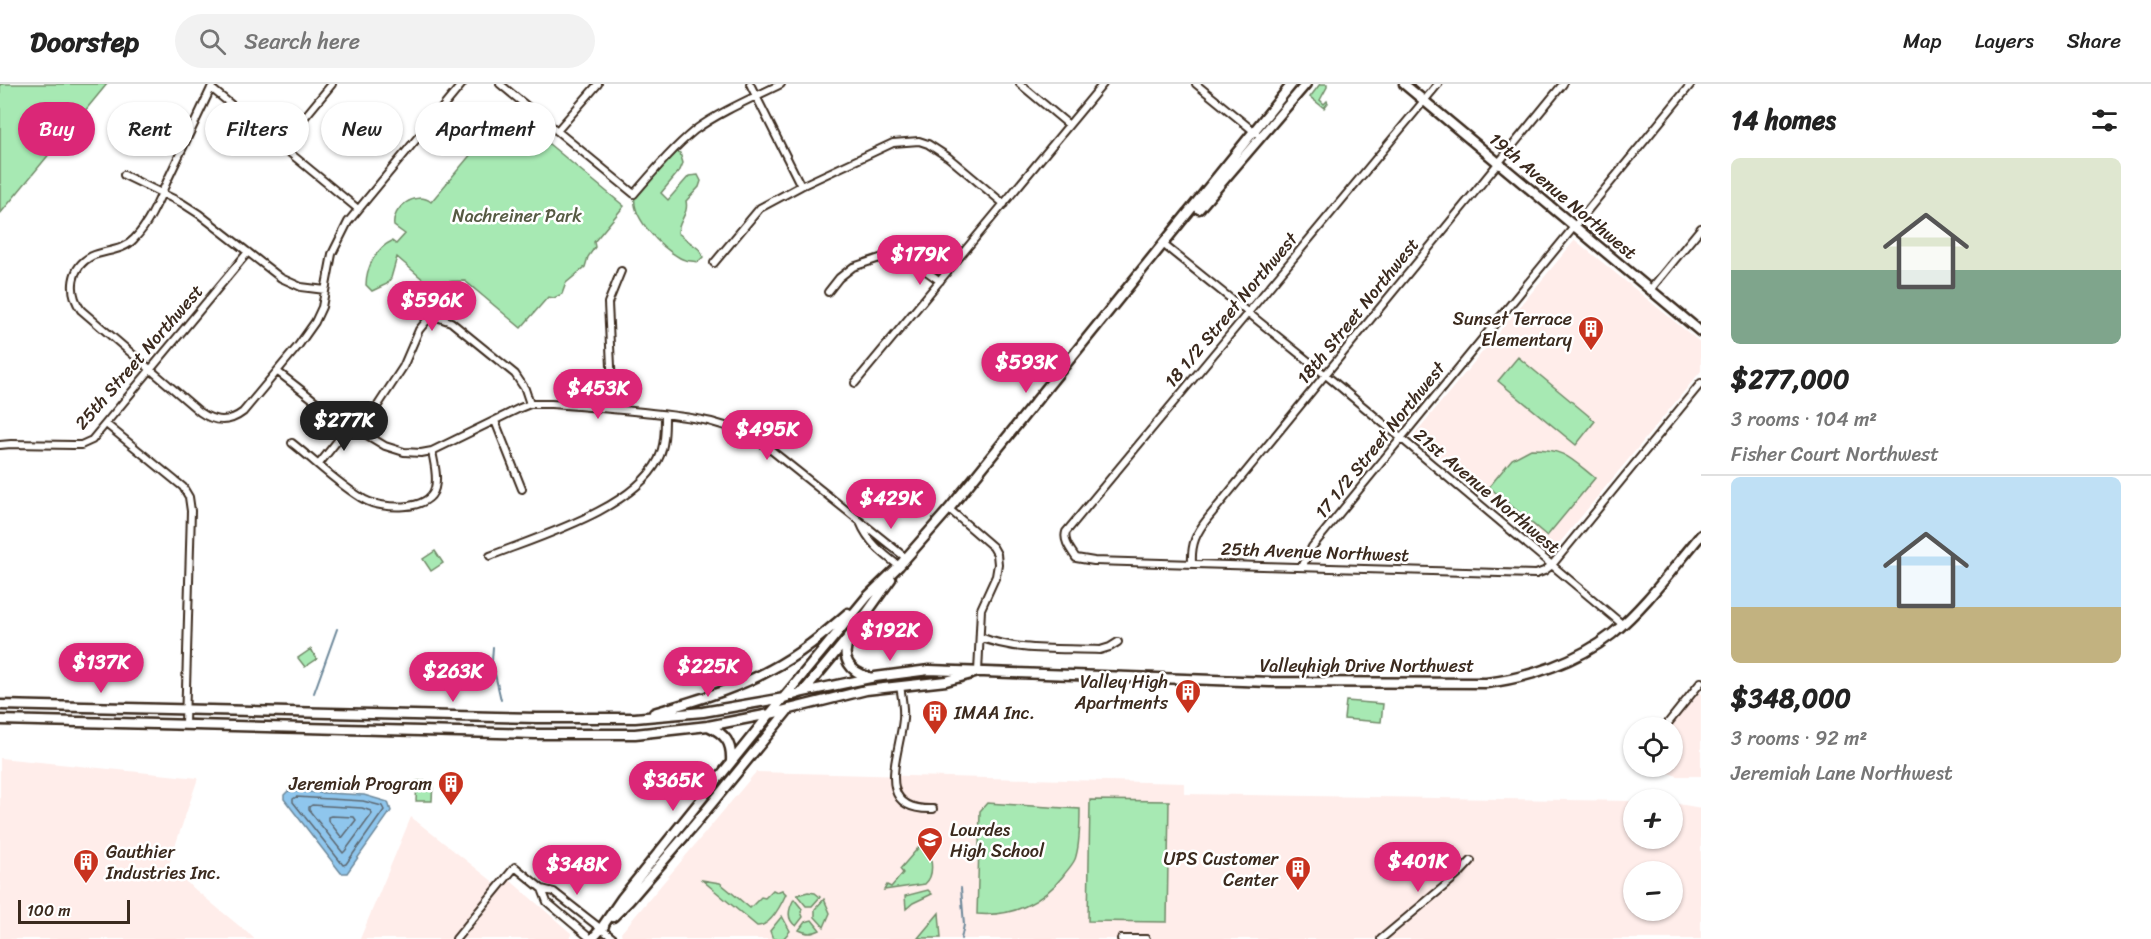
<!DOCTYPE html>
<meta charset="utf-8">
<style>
:root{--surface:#fff;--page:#f2f2f2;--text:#222;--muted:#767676;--line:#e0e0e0;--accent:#db2777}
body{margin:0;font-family:Sriracha,sans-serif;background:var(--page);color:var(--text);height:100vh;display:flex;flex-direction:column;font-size:22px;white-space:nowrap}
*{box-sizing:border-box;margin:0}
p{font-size:20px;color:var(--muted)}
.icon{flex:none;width:33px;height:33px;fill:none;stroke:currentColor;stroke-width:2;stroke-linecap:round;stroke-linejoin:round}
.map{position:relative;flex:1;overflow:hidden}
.details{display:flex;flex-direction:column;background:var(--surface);width:450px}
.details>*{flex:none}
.guide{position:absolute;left:18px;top:18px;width:570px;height:54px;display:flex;gap:12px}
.controls{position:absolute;left:1623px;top:633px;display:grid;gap:12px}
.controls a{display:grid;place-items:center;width:60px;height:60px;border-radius:50%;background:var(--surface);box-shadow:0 2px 4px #0004;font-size:30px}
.scale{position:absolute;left:18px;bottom:15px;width:112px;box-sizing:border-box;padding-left:6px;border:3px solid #3b2a1e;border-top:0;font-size:16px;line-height:21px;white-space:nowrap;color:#3b2a1e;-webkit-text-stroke:4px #fff;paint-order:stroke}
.price{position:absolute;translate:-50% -51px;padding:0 14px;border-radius:21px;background:var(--accent);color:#fff;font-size:20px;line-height:39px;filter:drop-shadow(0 2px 3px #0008)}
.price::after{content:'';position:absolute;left:50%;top:36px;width:18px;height:14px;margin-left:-9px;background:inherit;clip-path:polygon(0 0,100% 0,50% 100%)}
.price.current{background:#222;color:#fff}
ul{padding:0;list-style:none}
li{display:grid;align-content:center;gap:12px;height:318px;padding:0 30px}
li+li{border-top:2px solid var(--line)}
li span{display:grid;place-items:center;height:186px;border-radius:9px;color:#555}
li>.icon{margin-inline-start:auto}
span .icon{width:108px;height:108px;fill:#fffc;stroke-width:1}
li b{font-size:26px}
h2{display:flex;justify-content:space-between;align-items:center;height:72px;padding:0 30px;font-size:26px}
.pill{padding:0 21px;border-radius:27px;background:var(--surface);box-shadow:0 2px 4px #0004;font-size:21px;line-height:54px}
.pill.current{background:var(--accent);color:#fff}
header{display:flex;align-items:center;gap:36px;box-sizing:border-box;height:84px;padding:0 30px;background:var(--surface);border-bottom:2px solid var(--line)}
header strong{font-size:28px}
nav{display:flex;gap:33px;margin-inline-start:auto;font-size:21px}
.search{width:420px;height:54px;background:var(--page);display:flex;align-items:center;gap:15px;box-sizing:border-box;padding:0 21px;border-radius:33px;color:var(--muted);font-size:22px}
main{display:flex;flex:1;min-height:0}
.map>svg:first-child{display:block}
.built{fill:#ffedea;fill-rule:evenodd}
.green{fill:#a7e9b3;stroke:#718a68;stroke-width:1.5}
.water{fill:#8fc6ed;stroke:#6d889a;stroke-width:1.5}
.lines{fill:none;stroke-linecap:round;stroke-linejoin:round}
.shore{stroke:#5d6871;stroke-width:1.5}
.stream{stroke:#6d889a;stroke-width:2}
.street-casing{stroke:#3b2a1e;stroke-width:10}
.secondary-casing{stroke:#3b2a1e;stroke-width:13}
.street{stroke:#fff;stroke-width:6}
.secondary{stroke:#fff;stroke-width:8}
.labels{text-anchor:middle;stroke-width:5;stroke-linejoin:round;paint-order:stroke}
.street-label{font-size:18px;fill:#3b2a1e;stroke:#fff}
.park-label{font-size:18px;fill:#565a43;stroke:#fff}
.poi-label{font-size:18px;fill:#3b2a1e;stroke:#fff;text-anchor:end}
</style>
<header>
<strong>Doorstep</strong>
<div class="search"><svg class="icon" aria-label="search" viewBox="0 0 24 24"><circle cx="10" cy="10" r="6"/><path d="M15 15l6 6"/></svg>Search here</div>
<nav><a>Map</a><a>Layers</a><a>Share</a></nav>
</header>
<main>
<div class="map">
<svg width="1701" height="855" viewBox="0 0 1701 855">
<rect width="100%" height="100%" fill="#fff"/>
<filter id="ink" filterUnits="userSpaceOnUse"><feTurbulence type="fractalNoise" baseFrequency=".0167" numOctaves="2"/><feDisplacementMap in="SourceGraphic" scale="12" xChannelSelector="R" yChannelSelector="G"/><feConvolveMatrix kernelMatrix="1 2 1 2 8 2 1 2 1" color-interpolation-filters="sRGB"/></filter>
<g filter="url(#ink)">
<path class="built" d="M1575,156L1701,259V287L1552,468L1413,352Z
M1701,606V692H1677L1653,683L1672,682V644L1670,643Z
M0,674L198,694L168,783L255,855H0Z
M756,688L1184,699V710L1633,717L1634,754H1672L1673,719L1701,724V855H623L621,849ZM1634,788H1672V826H1634Z
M411,733L496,800L504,791L572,850L568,855H360Z"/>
<path class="green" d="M0,0H107L0,130Z
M1320,0H1327V3L1320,16L1324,20L1327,17L1328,19L1324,24L1310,13Z
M508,26L624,122L594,158L595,163L588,173L585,183L566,199L562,210L554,214L548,213L521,244L465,197L426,198L397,173L391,194L387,200L372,207L366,201C366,184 376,164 392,157L396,160L405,150L394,142C391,124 416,106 431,118Z
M673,65L680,69L683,79L680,86L661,109L668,116L689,92L698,91L701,97L699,103L686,117C689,130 678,137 678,149L700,166L703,173L698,178C692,177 685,177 680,174C662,164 631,134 635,112C638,99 656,93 660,74Z
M1518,273L1595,337L1576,361L1498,297Z
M1531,365C1565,365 1570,374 1595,394L1547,452L1489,403L1512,375Z
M435,467L443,479L431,487L423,475Z
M311,565L317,575L305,583L298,574Z
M483,580L488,589L477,596L471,587Z
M1346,617L1383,620L1381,638L1344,635Z
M417,697H433L432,717H416Z
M1090,716L1169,717L1167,838L1088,837Z
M987,719L1080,725C1080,740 1080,758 1076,772C1075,779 1067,786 1063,792C1042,819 1012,833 977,830L980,727Z
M925,756C930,769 937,790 925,800L884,806L887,801L891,803L903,789L900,785Z
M702,796L720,799L750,824L761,813L765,814L773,806L777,808L782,806L786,810C781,821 770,843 757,842Z
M928,806L932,810L913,819L906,825L905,812Z
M808,808L815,809L820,813L812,822H806L797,811Z
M794,815L802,825L801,828L803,833L796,842C785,835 789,824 794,815Z
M824,815L830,829L824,843L815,833V825Z
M939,829L941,854H918Z
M782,832L790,847L783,855H773L770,847Z
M812,836L820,846C812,850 807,850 799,846L805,838Z"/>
<path class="water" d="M288,707L364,711L388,718L391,727L347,789H341L284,715V711Z"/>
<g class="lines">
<path class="shore" d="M296,713L363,717L382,722L384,726L346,780L343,781L293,718V715Z
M312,721L362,724L371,727L372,730L345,767L343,769L309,726V723Z
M331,732L354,733L356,736L342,754L328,736V733Z"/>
<path class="stream" d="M493,563L492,577L501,616
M314,609L337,545
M961,804L964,841L961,855"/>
<defs>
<path id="street" d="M213,0C198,32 183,64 168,95C159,115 150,139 134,155C123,167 106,166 92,172C70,183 68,208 81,226L200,328C214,338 229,339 243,328L298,262L315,238L322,223L332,170L348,138L462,0
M500,0L634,110C654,87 672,65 695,46C721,27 753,14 781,0
M750,0L801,102
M1020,0L1069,41
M1196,0L1256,49
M1438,0L1066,448C1063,457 1071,466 1076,474L1094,477L1536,490L1544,487L1552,481L1701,299
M211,4L358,125
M557,47L598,0
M281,62L332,0
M124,91L182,119L199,130L281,194L301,203L325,206
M1164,161L1333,297L1622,540
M714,179L760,124L801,102L893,59L919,57L928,60L948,73L1004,120
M1650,206L1701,144
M828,208L839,194L853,183L886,172L908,174L940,197
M278,288L332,330L385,362L404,368L421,369L432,367L520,324L530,320H551C581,322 612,325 643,328C689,333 726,335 766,362L906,474
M855,299L1103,0
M613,325L608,219L621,187
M495,337L522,405
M106,340L183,403L189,413L191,427L185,640
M361,347L403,283L419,246L428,235L434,232L451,238L515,290L525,305L530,320
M292,359C315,377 340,402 365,416C382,425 429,428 435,404C438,392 434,379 432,367
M0,361L11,360L73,361H81L92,356L248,168
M319,380L350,341
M949,425L993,463L997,470L998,480L996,492L981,525L978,588
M860,438C868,458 882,469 899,482
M490,472C540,452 633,425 658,376C665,362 665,346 665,331
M1192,479C1191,460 1196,449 1208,434L1563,0
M1302,483L1312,463L1691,0
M980,553C1017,568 1060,564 1100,566L1110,563L1118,558
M900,602C902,613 904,624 903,635C900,671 872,727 933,725
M1664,644L1701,598
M542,805L554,808L614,855
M456,855L515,783L542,805L547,818L591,855
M1121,855H1146
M1381,855L1459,790L1471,777"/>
<path id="secondary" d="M1404,0L1701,248
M1199,125L1306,0
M849,556C840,574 850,588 869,593
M803,608L856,544L891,495
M0,621L537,634H635L703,628L784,614L803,608L875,593L929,586L1270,598L1486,599C1529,594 1578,577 1612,550C1646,522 1673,484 1701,451
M654,629C693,617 734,606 770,586C799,571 824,550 848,529
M0,636L536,650H635L708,642L770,630L866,606L946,597L975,589
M708,642C725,650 732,658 731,677
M613,833L629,817L695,740L789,625
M600,846L622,814L770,630L867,513L899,482L949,425L1292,0
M592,855L604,842"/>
</defs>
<use href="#street" class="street-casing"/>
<use href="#secondary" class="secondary-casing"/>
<use href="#street" class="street"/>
<use href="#secondary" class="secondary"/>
</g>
</g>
<defs>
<symbol id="building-pin" viewBox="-11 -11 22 30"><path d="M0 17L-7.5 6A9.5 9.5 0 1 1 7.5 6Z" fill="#c8321e" stroke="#fff"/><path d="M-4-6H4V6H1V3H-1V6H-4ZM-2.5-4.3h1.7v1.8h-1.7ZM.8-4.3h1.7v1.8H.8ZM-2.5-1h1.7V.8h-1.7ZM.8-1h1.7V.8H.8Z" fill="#fff"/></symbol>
<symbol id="school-pin" viewBox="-11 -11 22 30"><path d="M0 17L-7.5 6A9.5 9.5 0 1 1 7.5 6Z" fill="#c8321e" stroke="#fff"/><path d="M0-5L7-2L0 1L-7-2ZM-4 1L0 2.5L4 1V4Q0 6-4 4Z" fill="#fff"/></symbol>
</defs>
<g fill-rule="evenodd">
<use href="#building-pin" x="1576" y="230" width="30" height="40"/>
<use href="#building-pin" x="1173" y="593" width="30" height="40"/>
<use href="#building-pin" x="920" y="614" width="30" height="40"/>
<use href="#building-pin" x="436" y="685" width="30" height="40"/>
<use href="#school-pin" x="915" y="741" width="30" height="40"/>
<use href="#building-pin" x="71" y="763" width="30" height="40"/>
<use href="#building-pin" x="1283" y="770" width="30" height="40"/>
</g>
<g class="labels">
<g class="street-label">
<text transform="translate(1563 112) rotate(40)" y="6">19th Avenue Northwest</text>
<text transform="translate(1231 226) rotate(-50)" y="6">18 1/2 Street Northwest</text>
<text transform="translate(1358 227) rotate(-51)" y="6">18th Street Northwest</text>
<text transform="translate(139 273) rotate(-49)" y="6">25th Street Northwest</text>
<text transform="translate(1380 356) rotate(-51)" y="6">17 1/2 Street Northwest</text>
<text transform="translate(1487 407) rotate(40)" y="6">21st Avenue Northwest</text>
<text transform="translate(1315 468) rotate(2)" y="6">25th Avenue Northwest</text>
<text x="1367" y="588">Valleyhigh Drive Northwest</text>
</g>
<g class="park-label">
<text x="517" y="138">Nachreiner Park</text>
</g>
<g class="poi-label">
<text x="1572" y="241">Sunset Terrace<tspan x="1572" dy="21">Elementary</tspan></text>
<text x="1168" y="604">Valley High<tspan x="1168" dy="21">Apartments</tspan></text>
<text x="954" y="635" text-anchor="start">IMAA Inc.</text>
<text x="432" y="706">Jeremiah Program</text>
<text x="950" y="752" text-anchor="start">Lourdes<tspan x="950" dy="21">High School</tspan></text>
<text x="106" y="774" text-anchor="start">Gauthier<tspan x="106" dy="21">Industries Inc.</tspan></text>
<text x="1278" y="781">UPS Customer<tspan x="1278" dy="21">Center</tspan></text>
</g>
</g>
</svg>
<div class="controls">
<a><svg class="icon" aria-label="locate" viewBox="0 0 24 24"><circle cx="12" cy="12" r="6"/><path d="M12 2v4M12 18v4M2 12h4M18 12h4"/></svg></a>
<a>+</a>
<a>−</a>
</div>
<div class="scale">100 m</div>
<b class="price" style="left:920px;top:202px">$179K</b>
<b class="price" style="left:432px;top:248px">$596K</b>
<b class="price" style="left:1026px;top:310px">$593K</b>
<b class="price" style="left:598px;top:336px">$453K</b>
<b class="price current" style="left:344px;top:368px">$277K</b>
<b class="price" style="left:767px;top:377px">$495K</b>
<b class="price" style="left:891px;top:446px">$429K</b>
<b class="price" style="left:890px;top:578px">$192K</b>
<b class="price" style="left:101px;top:610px">$137K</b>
<b class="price" style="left:708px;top:614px">$225K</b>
<b class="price" style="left:453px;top:619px">$263K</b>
<b class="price" style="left:673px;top:728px">$365K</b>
<b class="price" style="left:1418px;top:809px">$401K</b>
<b class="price" style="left:577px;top:812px">$348K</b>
<div class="guide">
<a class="pill current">Buy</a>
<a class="pill">Rent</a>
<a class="pill">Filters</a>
<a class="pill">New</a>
<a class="pill">Apartment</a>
</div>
</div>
<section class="details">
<h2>14 homes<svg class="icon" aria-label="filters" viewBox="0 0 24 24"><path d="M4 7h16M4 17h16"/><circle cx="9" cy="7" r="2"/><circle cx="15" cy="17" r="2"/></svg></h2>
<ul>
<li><span style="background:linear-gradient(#dfe7d0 60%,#7fa58c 0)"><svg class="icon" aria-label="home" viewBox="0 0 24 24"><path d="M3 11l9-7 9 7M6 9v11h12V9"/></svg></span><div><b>$277,000</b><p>3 rooms · 104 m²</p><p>Fisher Court Northwest</p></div></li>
<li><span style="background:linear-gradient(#bfe0f5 70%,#c2b280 0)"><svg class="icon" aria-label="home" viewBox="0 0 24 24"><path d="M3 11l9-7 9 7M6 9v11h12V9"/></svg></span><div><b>$348,000</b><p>3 rooms · 92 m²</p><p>Jeremiah Lane Northwest</p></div></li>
</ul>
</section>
</main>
